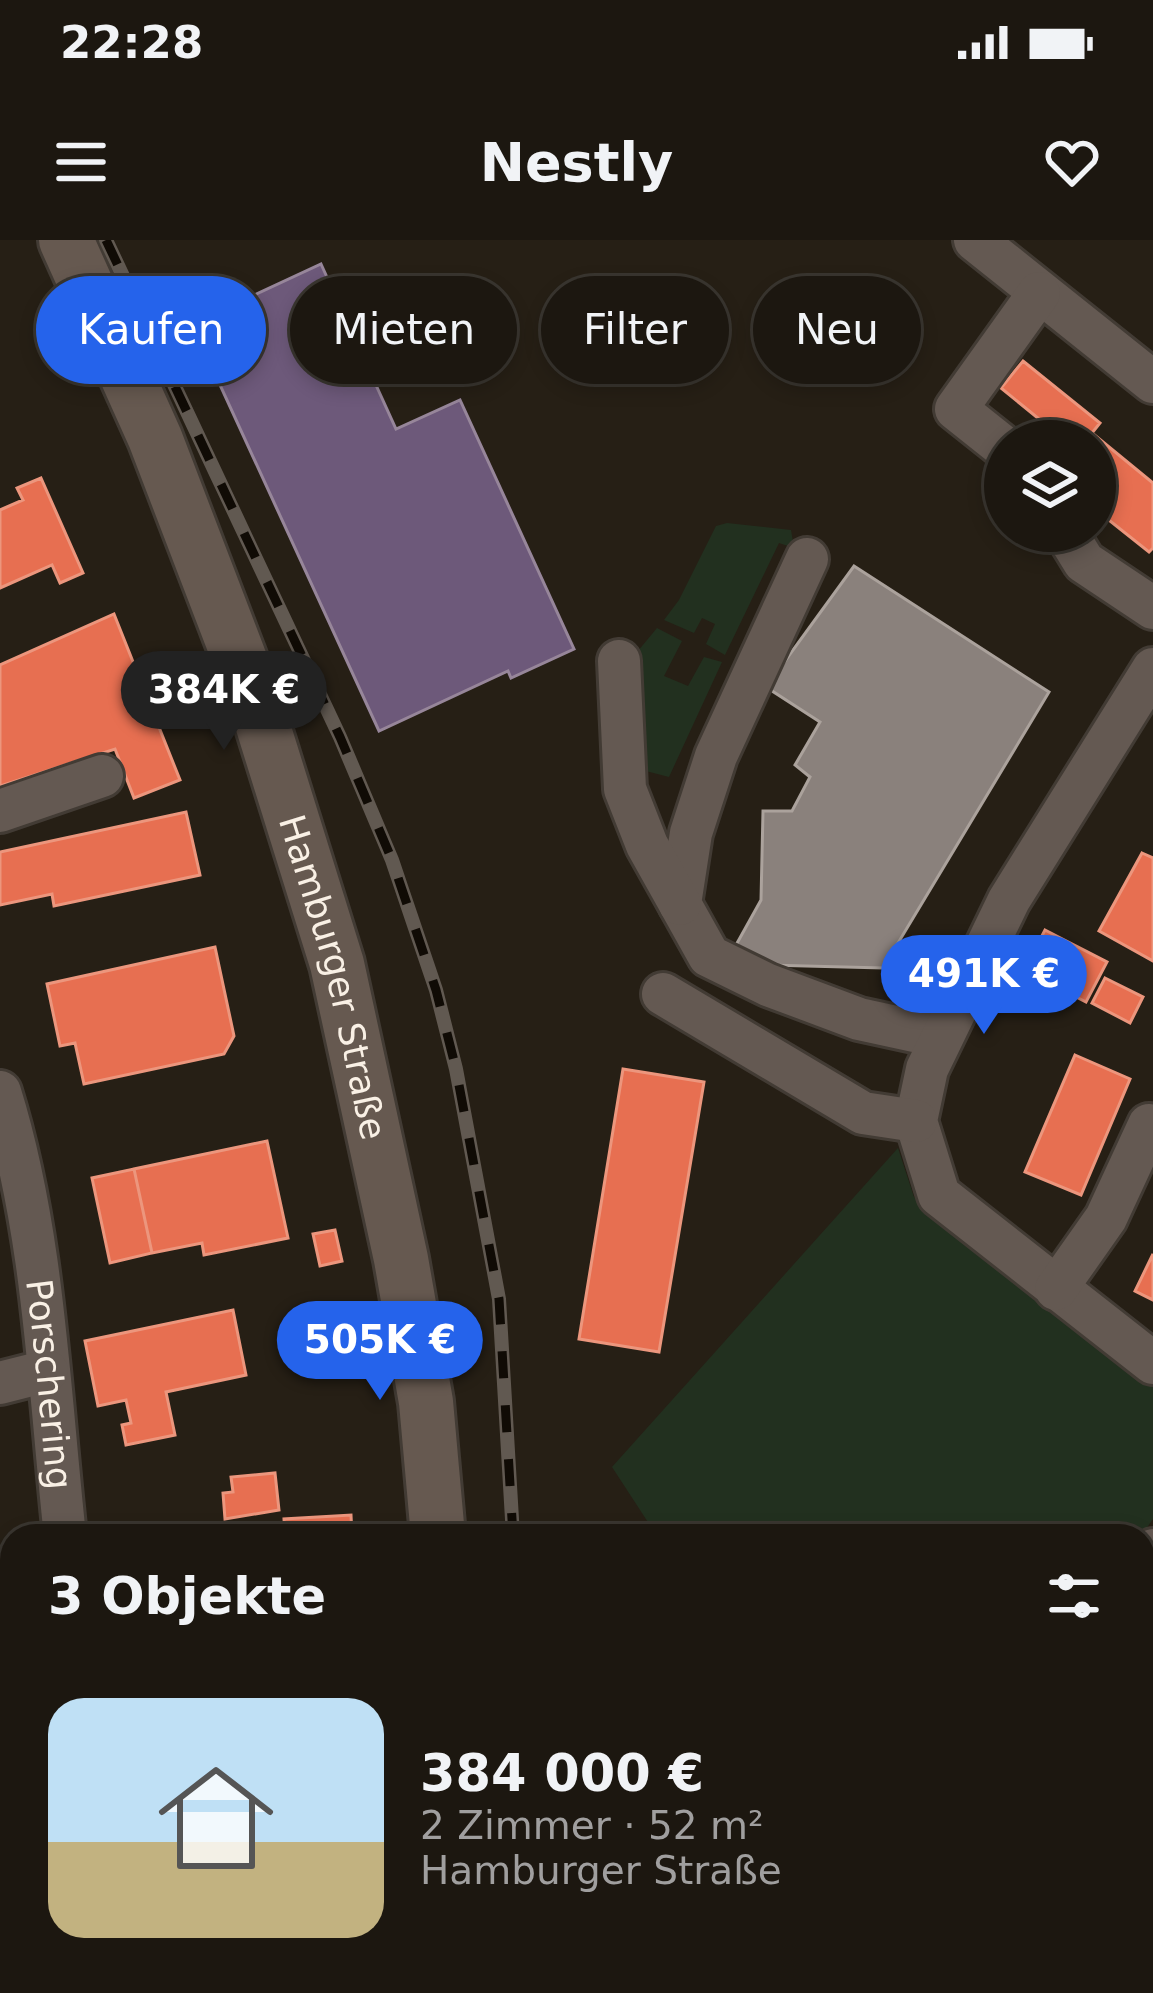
<!DOCTYPE html>
<html lang="de">
<meta charset="utf-8">
<style>
:root{--surface:#1c1710;--page:#29241e;--text:#f1f3f6;--muted:#a09f9f;--line:#3a3630;--accent:#2563eb}
body{margin:0;font-family:"DejaVu Sans",sans-serif;background:var(--page);color:var(--text);height:100vh;display:flex;flex-direction:column;font-size:45px;white-space:nowrap}
*{box-sizing:border-box;margin:0}
p{font-size:39px;color:var(--muted)}
.icon{flex:none;width:66px;height:66px;fill:none;stroke:currentColor;stroke-width:2;stroke-linecap:round;stroke-linejoin:round}
.map{position:relative;flex:1;overflow:hidden}
.sheet{position:absolute;left:0px;top:1284px;width:1155px;height:471px;display:flex;flex-direction:column;background:var(--surface);border-radius:36px 36px 0 0;box-shadow:0 6px 18px #0003,0 0 0 3px var(--line)}
.sheet>*{flex:none}
.top-card{position:absolute;left:36px;top:36px;width:1083px;height:108px;display:flex;gap:24px}
.tools{position:absolute;left:984px;top:180px;display:grid;gap:24px}
.tools a{display:grid;place-items:center;width:132px;height:132px;border-radius:50%;background:var(--surface);box-shadow:0 6px 18px #0003,0 0 0 3px var(--line);font-size:60px}
.price{position:absolute;translate:-50% -102px;padding:0 27px;border-radius:42px;background:var(--accent);color:#fff;font-size:39px;line-height:78px;filter:drop-shadow(0 3px 6px #0008)}
.price::after{content:'';position:absolute;left:50%;top:72px;width:36px;height:27px;margin-left:-18px;background:inherit;clip-path:polygon(0 0,100% 0,50% 100%)}
.price.active{background:#222;color:#fff}
ul{padding:0;list-style:none}
li{display:flex;align-items:center;gap:36px;height:300px;padding:0 48px}
li+li{border-top:3px solid var(--line)}
li span{display:grid;place-items:center;flex:none;width:336px;height:240px;border-radius:36px;color:#555}
li>.icon{margin-inline-start:auto}
span .icon{width:144px;height:144px;fill:#fffc;stroke-width:1}
li b{font-size:51px}
h2{display:flex;justify-content:space-between;align-items:center;height:144px;padding:0 48px;font-size:51px}
.pill{padding:0 42px;border-radius:54px;background:var(--surface);box-shadow:0 6px 18px #0003,0 0 0 3px var(--line);font-size:42px;line-height:108px}
.pill.active{background:var(--accent);color:#fff}
.status{display:flex;justify-content:space-between;align-items:center;height:84px;padding:0 60px;background:var(--surface);direction:ltr}
.status svg{height:33px;fill:currentColor}
header{display:flex;justify-content:space-between;align-items:center;height:156px;padding:0 48px;background:var(--surface);font-size:54px;font-weight:700}
.map>svg:first-child{display:block}
.green{fill:#22301f}
.shops{fill:#e76f51;stroke:#ec967d;stroke-width:3}
.offices{fill:#6d597a;stroke:#97869a;stroke-width:3}
.industry{fill:#8a817c;stroke:#aba29c;stroke-width:3}
.lines{fill:none;stroke-linecap:round;stroke-linejoin:round}
.minor-casing{stroke:#423b34;stroke-width:48}
.major-casing{stroke:#423b34;stroke-width:60}
.minor{stroke:#645952;stroke-width:42}
.major{stroke:#665950;stroke-width:54}
.rail-casing{stroke:#615951;stroke-width:14}
.rail{stroke:#100b05;stroke-width:9;stroke-dasharray:27;stroke-linecap:butt}
.labels{text-anchor:middle;stroke-width:12;stroke-linejoin:round;paint-order:stroke}
.street-label{font-size:36px;fill:#f9f0e5;stroke:#100b05}
</style>
<div class="status"><b>22:28</b><svg viewBox="0 0 49 12"><path d="M0 12V9h3v3zM5 12V6h3v6zM10 12V3h3v9zM15 12V0h3v12zM26 1h20v11H26zM47 4h2v5h-2z"/></svg></div>
<header><svg class="icon" aria-label="menu" viewBox="0 0 24 24"><path d="M4 6h16M4 12h16M4 18h16"/></svg>Nestly<svg class="icon" aria-label="heart" viewBox="0 0 24 24"><path d="M12 20l-8-8c-3-5 5-10 8-4 3-6 11-1 8 4z"/></svg></header>
<div class="map">
<svg width="1153" height="1753" viewBox="0 0 1153 1753">
<rect width="100%" height="100%" fill="#261f15"/>
<path class="green" d="M727,283L791,290L794,308L779,303L725,415L706,404L715,384L702,378L694,393L664,380L679,360L716,286Z
M657,388L682,401L664,436L688,446L704,417L722,422L669,537L642,530L628,423Z
M898,908L914,957L1153,1141V1279L1141,1296H657L612,1227Z"/>
<path class="shops" d="M1023,121L1100,183L1092,193L1153,243V308L1149,312L1095,269V201H1066L1001,148Z
M41,238L83,333L60,343L52,325L0,348V270L23,260L17,248Z
M114,374L180,540L134,558L115,509L0,546V425Z
M186,572L200,635L54,666L52,654L0,665V612Z
M1142,613L1153,618V721L1099,691Z
M1045,690L1107,722L1086,762L1024,730Z
M215,707L234,796L224,814L84,844L75,803L60,806L47,744Z
M1105,738L1143,757L1130,783L1092,763Z
M1075,815L1130,839L1081,955L1025,932Z
M623,829L704,842L659,1112L579,1099Z
M267,901L288,998L204,1015L202,1003L152,1013L134,929Z
M134,929L152,1013L110,1023L92,938Z
M335,990L342,1021L320,1026L313,994Z
M1153,1014V1060L1135,1051Z
M233,1070L246,1135L166,1152L175,1195L126,1205L122,1185L131,1183L126,1160L98,1166L85,1101Z
M275,1233L279,1270L225,1279L223,1253L233,1252L231,1237Z
M351,1275L352,1296H285L284,1279Z
M1153,1343V1654L1143,1648V1358Z
M0,1393H12V1570L0,1571Z"/>
<path class="offices" d="M321,24L396,189L460,160L574,409L511,438L508,431L379,491L192,84Z"/>
<path class="industry" d="M854,326L1049,452L883,728L767,725L736,705L761,660L763,571H792L810,537L795,525L820,482L766,447Z"/>
<g class="lines">
<defs>
<g id="minor">
<path d="M975,0L1153,142"/>
<path d="M1005,208L956,169L1039,53"/>
<path d="M1065,291L1084,322L1153,368"/>
<path d="M807,319L716,516L691,593L680,664L709,716L768,745L859,779L942,797"/>
<path d="M619,421L625,549L647,605L680,664"/>
<path d="M1153,429L1009,660L927,829L916,881L939,955L1153,1123"/>
<path d="M0,571L102,536"/>
<path d="M663,754L863,873L916,881"/>
<path id="s1" d="M0,852C44,993 49,1150 65,1296"/>
<path d="M1056,1049L1106,978L1149,885L1153,887"/>
<path d="M0,1143L47,1131"/>
<path d="M1143,1323L1153,1310"/>
<path d="M0,1625L12,1623"/>
</g>
<g id="major">
<path id="s2" d="M66,0L155,198L253,454L337,724L401,1019L426,1162L438,1296"/>
<path d="M477,1743L478,1753"/>
</g>
</defs>
<use href="#minor" class="minor-casing"/>
<use href="#major" class="major-casing"/>
<use href="#minor" class="minor"/>
<use href="#major" class="major"/>
<defs>
<path id="rail" d="M106,0L340,497L392,620L436,750L456,829L499,1059L513,1296
M1143,1686L1153,1691
M539,1743L540,1753
M1124,1743L1140,1753"/>
</defs>
<use href="#rail" class="rail-casing"/>
<use href="#rail" class="rail"/>
</g>
<g class="labels">
<g class="street-label">
<text dy="13" stroke="none"><textPath href="#s2" startOffset="786">Hamburger Straße</textPath></text>
<text dy="13" stroke="none"><textPath href="#s1" startOffset="297">Porschering</textPath></text>
</g>
</g>
</svg>
<div class="tools">
<a><svg class="icon" aria-label="layers" viewBox="0 0 24 24"><path d="M12 4l9 5-9 5-9-5zM3 14l9 5 9-5"/></svg></a>
</div>
<b class="price active" style="left:224px;top:513px">384K €</b>
<b class="price" style="left:984px;top:797px">491K €</b>
<b class="price" style="left:380px;top:1163px">505K €</b>
<div class="top-card">
<a class="pill active">Kaufen</a>
<a class="pill">Mieten</a>
<a class="pill">Filter</a>
<a class="pill">Neu</a>
</div>
<section class="sheet">
<h2>3 Objekte<svg class="icon" aria-label="filters" viewBox="0 0 24 24"><path d="M4 7h16M4 17h16"/><circle cx="9" cy="7" r="2"/><circle cx="15" cy="17" r="2"/></svg></h2>
<ul>
<li><span style="background:linear-gradient(#bfe0f5 60%,#c2b280 0)"><svg class="icon" aria-label="home" viewBox="0 0 24 24"><path d="M3 11l9-7 9 7M6 9v11h12V9"/></svg></span><div><b>384 000 €</b><p>2 Zimmer · 52 m²</p><p>Hamburger Straße</p></div></li>
</ul>
</section>
</div>
